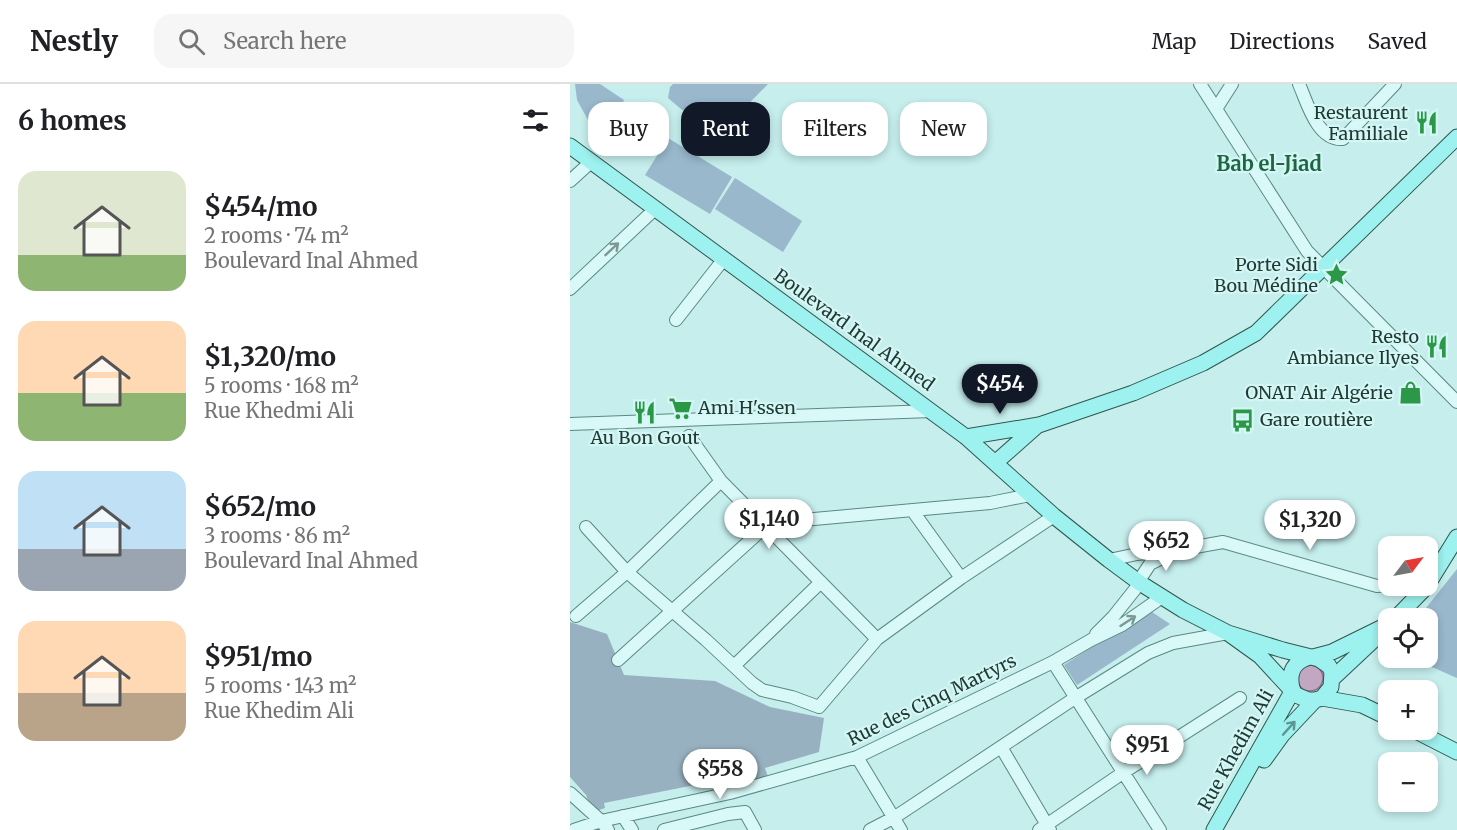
<!DOCTYPE html>
<meta charset="utf-8">
<style>
:root{--surface:#fff;--page:#f6f6f6;--text:#202124;--muted:#757577;--line:#e0e0e0;--accent:#111827}
body{margin:0;font-family:Merriweather,serif;background:var(--page);color:var(--text);height:100vh;display:flex;flex-direction:column;font-size:22px;white-space:nowrap}
*{box-sizing:border-box;margin:0}
p{font-size:20px;color:var(--muted)}
.icon{flex:none;width:33px;height:33px;fill:none;stroke:currentColor;stroke-width:2;stroke-linecap:round;stroke-linejoin:round}
.map{position:relative;flex:1;overflow:hidden}
.side{display:flex;flex-direction:column;background:var(--surface);width:570px}
.side>*{flex:none}
.top-card{position:absolute;left:18px;top:18px;width:570px;height:54px;display:flex;gap:12px}
.needle{width:39px;rotate:58deg}
.tools{position:absolute;left:808px;top:452px;display:grid;gap:12px}
.tools a{display:grid;place-items:center;width:60px;height:60px;border-radius:12px;background:var(--surface);box-shadow:0 3px 9px #0003;font-size:30px}
.price{position:absolute;translate:-50% -51px;padding:0 14px;border-radius:21px;background:#fff;color:#222;font-size:20px;line-height:39px;filter:drop-shadow(0 2px 3px #0008)}
.price::after{content:'';position:absolute;left:50%;top:36px;width:18px;height:14px;margin-left:-9px;background:inherit;clip-path:polygon(0 0,100% 0,50% 100%)}
.price.current{background:var(--accent);color:#fff}
ul{padding:0;list-style:none}
li{display:flex;align-items:center;gap:18px;height:150px;padding:0 18px}
li span{display:grid;place-items:center;flex:none;width:168px;height:120px;border-radius:18px;color:#555}
li>.icon{margin-inline-start:auto}
span .icon{width:72px;height:72px;fill:#fffc;stroke-width:1}
li b{font-size:26px}
h2{display:flex;justify-content:space-between;align-items:center;height:72px;padding:0 18px;font-size:26px}
.pill{padding:0 21px;border-radius:18px;background:var(--surface);box-shadow:0 3px 9px #0003;font-size:21px;line-height:54px}
.pill.current{background:var(--accent);color:#fff}
header{display:flex;align-items:center;gap:36px;box-sizing:border-box;height:84px;padding:0 30px;background:var(--surface);border-bottom:2px solid var(--line)}
header strong{font-size:28px}
nav{display:flex;gap:33px;margin-inline-start:auto;font-size:21px}
.search{width:420px;height:54px;background:var(--page);display:flex;align-items:center;gap:15px;box-sizing:border-box;padding:0 21px;border-radius:18px;color:var(--muted);font-size:22px}
main{display:flex;flex:1;min-height:0}
.map>svg:first-child{display:block}
.green{fill:#99b8cc}
.cemetery{fill:#98b1c1}
.water{fill:#c1a7c1;stroke:#906d8f;stroke-width:1.5}
.lines{fill:none;stroke-linecap:round;stroke-linejoin:round}
.minor-casing{stroke:#5b8980;stroke-width:14}
.major-casing{stroke:#2f574d;stroke-width:17}
.minor{stroke:#d8f9f8;stroke-width:12}
.major{stroke:#9df1ee;stroke-width:15}
.oneway{stroke:#7c9996}
.oneway2{stroke:#5e9590}
.labels{text-anchor:middle;stroke-width:4.5;stroke-linejoin:round;paint-order:stroke}
.poi-label{font-size:18px;fill:#1f3933;stroke:#d4f6f5;text-anchor:end}
.street-label{font-size:18px;fill:#1f3933;stroke:#d4f6f5}
.neighbourhood-label{font-size:20px;font-weight:bold;fill:#1e6641;stroke:#d4f6f5}
</style>
<header>
<strong>Nestly</strong>
<div class="search"><svg class="icon" aria-label="search" viewBox="0 0 24 24"><circle cx="10" cy="10" r="6"/><path d="M15 15l6 6"/></svg>Search here</div>
<nav><a>Map</a><a>Directions</a><a>Saved</a></nav>
</header>
<main>
<section class="side">
<h2>6 homes<svg class="icon" aria-label="filters" viewBox="0 0 24 24"><path d="M4 7h16M4 17h16"/><circle cx="9" cy="7" r="2"/><circle cx="15" cy="17" r="2"/></svg></h2>
<ul>
<li><span style="background:linear-gradient(#dfe7d0 70%,#8fb573 0)"><svg class="icon" aria-label="home" viewBox="0 0 24 24"><path d="M3 11l9-7 9 7M6 9v11h12V9"/></svg></span><div><b>$454/mo</b><p>2 rooms · 74 m²</p><p>Boulevard Inal Ahmed</p></div></li>
<li><span style="background:linear-gradient(#ffd9b3 60%,#8fb573 0)"><svg class="icon" aria-label="home" viewBox="0 0 24 24"><path d="M3 11l9-7 9 7M6 9v11h12V9"/></svg></span><div><b>$1,320/mo</b><p>5 rooms · 168 m²</p><p>Rue Khedmi Ali</p></div></li>
<li><span style="background:linear-gradient(#bfe0f5 65%,#9aa5b1 0)"><svg class="icon" aria-label="home" viewBox="0 0 24 24"><path d="M3 11l9-7 9 7M6 9v11h12V9"/></svg></span><div><b>$652/mo</b><p>3 rooms · 86 m²</p><p>Boulevard Inal Ahmed</p></div></li>
<li><span style="background:linear-gradient(#ffd9b3 60%,#b9a48a 0)"><svg class="icon" aria-label="home" viewBox="0 0 24 24"><path d="M3 11l9-7 9 7M6 9v11h12V9"/></svg></span><div><b>$951/mo</b><p>5 rooms · 143 m²</p><p>Rue Khedim Ali</p></div></li>
</ul>
</section>
<div class="map">
<svg width="887" height="746" viewBox="0 0 887 746">
<rect width="100%" height="100%" fill="#c5eeed"/>
<path class="green" d="M5,0H30L54,16L48,30L55,33L47,53L18,36L7,16Z
M103,0H198L150,49L111,25L98,14L100,3Z
M98,54L162,93L140,130L75,91Z
M165,94L232,137L213,168L145,125Z
M887,485V594L839,573H858V534H848Z
M579,526L600,540L507,601L494,581Z"/>
<path class="cemetery" d="M0,538L37,550L54,591L145,597L200,623L254,634L249,668L195,684L198,693L187,698L184,687L164,693L165,698L162,699L160,694L34,719L35,724L26,727L19,720L16,711L0,693Z"/>
<path class="water" d="M727 594a13 13 0 1 1 26 0a13 13 0 1 1-26 0Z"/>
<g class="lines">
<defs>
<path id="minor" d="M630,0L737,167L887,318
M729,0C737,18 747,57 773,55L825,0
M646,25L662,0
M0,97L22,77
M0,205L85,125
M106,236L153,176
M0,340L362,327
M119,352L151,397L307,555
M342,426L391,494
M16,443L57,488L136,556L182,599L192,606L222,613L249,623L307,555L391,494L484,432
M539,476L567,470L614,465L653,458L807,502L824,501
M568,498L580,480L600,470
M6,532L57,488L151,397
M526,550L543,533L570,499
M48,576L196,442L211,438L420,419L460,411
M483,578L590,746
M164,582L251,498
M431,663L480,746
M287,673L331,746
M0,709L31,737L38,746
M53,732L62,746
M4,746L31,737L160,709L287,673L483,578L521,556L552,541L592,513
M94,746L158,730L175,728L185,746
M300,746L325,733L505,614L578,569L603,559L658,549
M469,746L554,688L670,614"/>
<path id="major" d="M0,62L396,353L484,432L539,476L570,499L613,526L658,549L690,572L726,611L738,616H745L752,614L761,603L762,588L759,582L749,575L713,566L658,549
M396,353L469,341L563,309L633,279L686,249L887,53
M425,379L468,341
M858,500L887,453
M826,534L858,501
M743,573L762,568L819,540
M763,594L811,549
M722,604C718,588 724,577 740,573
M752,614L792,621L819,634
M842,645L887,668
M694,676L712,651L745,616
M644,746L723,606"/>
</defs>
<use href="#minor" class="minor-casing"/>
<use href="#major" class="major-casing"/>
<use href="#minor" class="minor"/>
<use href="#major" class="major"/>
</g>
<defs><path id="oneway-shaft" d="M-6 0H5M1.5-3L5.5 0L1.5 3" fill="none" stroke-width="1.6" stroke-linecap="round" stroke-linejoin="round" transform="scale(1.5)"/></defs>
<g class="oneway">
<use href="#oneway-shaft" transform="translate(42 165) rotate(-43)"/>
<use href="#oneway-shaft" transform="translate(558 537) rotate(-33)"/>
</g>
<use class="oneway2" href="#oneway-shaft" transform="translate(719 644) rotate(-48)"/>
<defs>
<symbol id="restaurant-bare" viewBox="-9 -9 18 18"><path d="M-5-6h1v4h1v-4h1v4h1v-4h1v5L-1.5 .5V6h-2V.5L-5-1ZM5-6V6H3V1.5H1.5Q1.5-4 5-6Z" fill="#2b9848" stroke="#d4f6f5" stroke-width="2.5" paint-order="stroke"/></symbol>
<symbol id="sight-bare" viewBox="-9 -9 18 18"><path d="M0-6L1.8-2.2L6-1.7L2.9 1.2L3.7 5.4L0 3.3L-3.7 5.4L-2.9 1.2L-6-1.7L-1.8-2.2Z" fill="#2b9848" stroke="#d4f6f5" stroke-width="2.5" paint-order="stroke"/></symbol>
<symbol id="shop-bare" viewBox="-9 -9 18 18"><path d="M-5-2.5h2.3a2.7 3.5 0 0 1 5.4 0H5L5.5 6h-11ZM-1.5-2.5h3a1.5 2.3 0 0 0-3 0Z" fill="#2b9848" stroke="#d4f6f5" stroke-width="2.5" paint-order="stroke"/></symbol>
<symbol id="supermarket-bare" viewBox="-9 -9 18 18"><path d="M-6-5.5h2.5l.6 2H6L4.5 2H-2.5L-4.4-4H-6ZM-1.5 3.2a1.3 1.3 0 1 0 .1 0ZM3 3.2a1.3 1.3 0 1 0 .1 0Z" fill="#2b9848" stroke="#d4f6f5" stroke-width="2.5" paint-order="stroke"/></symbol>
<symbol id="bus-bare" viewBox="-9 -9 18 18"><path d="M-5-6H5V4H4V6H2V4H-2V6H-4V4H-5ZM-3.5-4V0h7V-4ZM-3.5 1.2v1.5H-2V1.2ZM2 1.2v1.5H3.5V1.2Z" fill="#2b9848" stroke="#d4f6f5" stroke-width="2.5" paint-order="stroke"/></symbol>
</defs>
<g fill-rule="evenodd">
<use href="#restaurant-bare" x="840" y="22" width="33" height="33"/>
<use href="#sight-bare" x="750" y="174" width="33" height="33"/>
<use href="#restaurant-bare" x="850" y="246" width="33" height="33"/>
<use href="#shop-bare" x="824" y="292" width="33" height="33"/>
<use href="#supermarket-bare" x="94" y="308" width="33" height="33"/>
<use href="#restaurant-bare" x="58" y="312" width="33" height="33"/>
<use href="#bus-bare" x="656" y="320" width="33" height="33"/>
</g>
<g class="labels">
<g class="poi-label">
<text x="838" y="35">Restaurent<tspan x="838" dy="21">Familiale</tspan></text>
<text x="748" y="187">Porte Sidi<tspan x="748" dy="21">Bou Médine</tspan></text>
<text x="849" y="259">Resto<tspan x="849" dy="21">Ambiance Ilyes</tspan></text>
<text x="823" y="315">ONAT Air Algérie</text>
<text x="128" y="330" text-anchor="start">Ami H'ssen</text>
<text x="690" y="342" text-anchor="start">Gare routière</text>
<text x="75" y="360" text-anchor="middle">Au Bon Gout</text>
</g>
<g class="street-label">
<text transform="translate(284 246) rotate(36)" y="6">Boulevard Inal Ahmed</text>
<text transform="translate(362 616) rotate(-26)" y="6">Rue des Cinq Martyrs</text>
<text transform="translate(666 666) rotate(-61)" y="6">Rue Khedim Ali</text>
</g>
<g class="neighbourhood-label">
<text x="699" y="87">Bab el-Jiad</text>
</g>
</g>
</svg>
<div class="tools">
<a><svg class="needle" viewBox="-14 -14 28 28"><path d="M0-13l5 13h-10z" fill="#e53935"/><path d="M0 13l5-13h-10z" fill="#757577"/></svg></a>
<a><svg class="icon" aria-label="locate" viewBox="0 0 24 24"><circle cx="12" cy="12" r="6"/><path d="M12 2v4M12 18v4M2 12h4M18 12h4"/></svg></a>
<a>+</a>
<a>−</a>
</div>
<b class="price current" style="left:430px;top:331px">$454</b>
<b class="price" style="left:199px;top:466px">$1,140</b>
<b class="price" style="left:740px;top:467px">$1,320</b>
<b class="price" style="left:596px;top:488px">$652</b>
<b class="price" style="left:577px;top:692px">$951</b>
<b class="price" style="left:150px;top:716px">$558</b>
<div class="top-card">
<a class="pill">Buy</a>
<a class="pill current">Rent</a>
<a class="pill">Filters</a>
<a class="pill">New</a>
</div>
</div>
</main>
